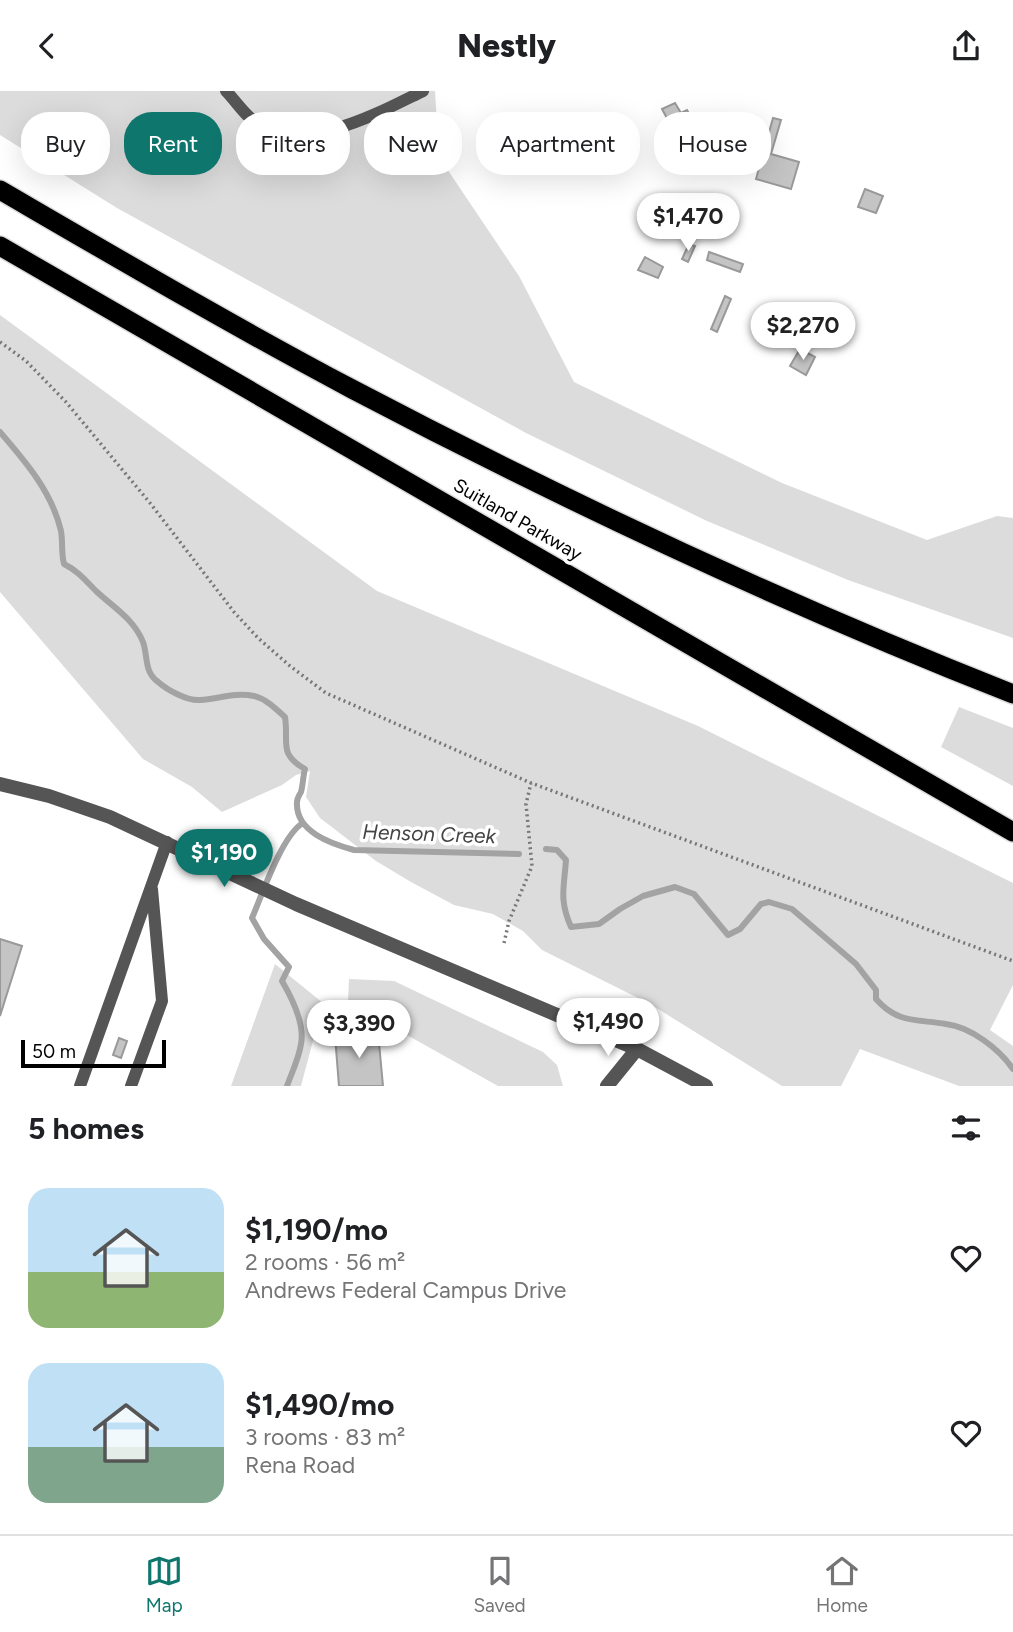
<!DOCTYPE html>
<meta charset="utf-8">
<style>
:root{--surface:#fff;--page:#f2f2f2;--text:#202124;--muted:#757577;--line:#e0e0e0;--accent:#0f766e}
body{margin:0;font-family:Figtree,sans-serif;background:var(--page);color:var(--text);height:100vh;display:flex;flex-direction:column;font-size:26px;white-space:nowrap}
*{box-sizing:border-box;margin:0}
p{font-size:23px;color:var(--muted)}
.icon{flex:none;width:38px;height:38px;fill:none;stroke:currentColor;stroke-width:2;stroke-linecap:round;stroke-linejoin:round}
.map{position:relative;height:995px;overflow:hidden}
.side{display:flex;flex-direction:column;background:var(--surface);flex:1}
.side>*{flex:none}
.guide{position:absolute;left:21px;top:21px;width:971px;height:63px;display:flex;gap:14px}
.scale{position:absolute;left:21px;bottom:18px;width:145px;box-sizing:border-box;padding-left:7px;border:4px solid #000;border-top:0;font-size:19px;line-height:24px;white-space:nowrap;color:#000;-webkit-text-stroke:5px #fff;paint-order:stroke}
.price{position:absolute;translate:-50% -60px;padding:0 16px;border-radius:24px;background:#fff;color:#222;font-size:23px;line-height:46px;filter:drop-shadow(0 2px 4px #0008)}
.price::after{content:'';position:absolute;left:50%;top:42px;width:21px;height:16px;margin-left:-10px;background:inherit;clip-path:polygon(0 0,100% 0,50% 100%)}
.price.current{background:var(--accent);color:#fff}
ul{padding:0;list-style:none}
li{display:flex;align-items:center;gap:21px;height:175px;padding:0 28px}
li span{display:grid;place-items:center;flex:none;width:196px;height:140px;border-radius:21px;color:#555}
li>.icon{margin-inline-start:auto}
span .icon{width:84px;height:84px;fill:#fffc;stroke-width:1}
li b{font-size:30px}
h2{display:flex;justify-content:space-between;align-items:center;height:84px;padding:0 28px;font-size:30px}
.chip{padding:0 24px;border-radius:28px;background:var(--surface);box-shadow:0 7px 28px #0002;font-size:24px;line-height:63px}
.chip.current{background:var(--accent);color:#fff}
header{display:flex;justify-content:space-between;align-items:center;height:91px;padding:0 28px;background:var(--surface);font-size:32px;font-weight:800}
.tabs{display:flex;justify-content:space-around;align-items:center;height:98px;border-top:2px solid var(--line);background:var(--surface);font-size:19px;color:var(--muted)}
.tabs a{display:grid;justify-items:center;gap:4px}
.tabs .current{color:var(--accent)}
.map>svg:first-child{display:block}
.green{fill:#dcdcdc}
.lines{fill:none;stroke-linecap:round;stroke-linejoin:round}
.stream{stroke:#a3a3a3;stroke-width:6}
.building{fill:#c4c4c4;stroke:#999;stroke-width:2}
.trunk-casing{stroke:#dbdbdb;stroke-width:22}
.path{stroke:#777;stroke-width:3.5;stroke-dasharray:2 3.5;stroke-linecap:butt}
.service{stroke:#555;stroke-width:12}
.minor{stroke:#555;stroke-width:14}
.trunk{stroke:#000;stroke-width:19}
.labels{text-anchor:middle;stroke-width:7;stroke-linejoin:round;paint-order:stroke}
.street-label{font-size:19px;fill:#000;stroke:#fff}
.water-label{font-size:21px;font-style:italic;fill:#444;stroke:#fff}
</style>
<header><svg class="icon" aria-label="back" viewBox="0 0 24 24"><path d="M15 5l-7 7 7 7"/></svg>Nestly<svg class="icon" aria-label="share" viewBox="0 0 24 24"><path d="M12 15V3M7 8l5-5 5 5M5 13v7h14v-7"/></svg></header>
<div class="map">
<svg width="1013" height="995" viewBox="0 0 1013 995">
<rect width="100%" height="100%" fill="#fff"/>
<path class="green" d="M0,0H435L439,66L519,185L574,291L782,392L927,449L997,425L1013,427V547L848,489L707,430L526,342L117,117L0,44Z
M0,224L377,500L698,635L1013,792V894L990,939L1013,955V995H959L860,958L841,995H782L650,913L542,859L523,840L493,823L454,814L411,791L376,770L320,727L306,706L310,680L296,684L282,694L222,721L192,696L143,668L0,501Z
M959,616L1013,637V695L941,656Z
M275,873L323,912L301,995H231Z
M349,888L394,890L543,961L557,974L563,995H498L348,911Z"/>
<g class="lines">
<path class="stream" d="M0,341C25,370 52,401 61,440C63,451 61,462 64,473C78,480 85,489 96,500C113,516 134,528 143,551C148,565 144,580 157,590C167,599 187,610 200,609C218,608 235,601 254,605C266,608 275,617 285,626C289,652 278,663 305,678C303,685 303,694 301,701C299,705 297,707 297,711C295,741 332,753 354,759L519,763
M546,758L557,759L566,769C564,797 559,809 571,836L599,833L620,818L643,805L675,796L694,803L728,844L740,838L761,813L769,811L792,818L856,873L876,899V908C898,933 917,928 946,933C971,936 999,958 1013,978
M287,995C292,981 299,967 301,953C305,932 292,907 282,890L289,876L264,848L252,827C262,804 282,744 303,732"/>
</g>
<path class="building" d="M675,12L681,22L687,19L693,30L687,34L696,52L671,66L657,39L670,33L662,18Z
M773,27L781,29L771,63L799,71L791,98L756,88Z
M865,98L883,105L876,122L858,116Z
M689,153L695,155L688,171L682,168Z
M709,161L743,173L740,181L707,169Z
M645,166L663,176L658,187L638,179Z
M725,205L731,208L717,241L711,238Z
M800,258L815,266L806,284L790,275Z
M0,848L22,855L0,925Z
M378,941L383,995H339L335,945Z
M119,947L127,950L121,967L113,964Z"/>
<g class="lines">
<defs>
<path id="trunk" d="M0,99C117,167 233,235 352,298C567,411 787,514 1013,603
M0,155L1013,741"/>
</defs>
<use href="#trunk" class="trunk-casing"/>
<path class="path" d="M0,251L26,270L66,311L150,412L234,521L258,547L290,575L326,602L531,692L1013,870
M504,852L509,830L532,775L526,713L531,692"/>
<path class="service" d="M226,0C236,10 247,28 260,34C309,61 378,22 423,0
M80,995L167,751
M131,995L162,910L152,798"/>
<path class="minor" d="M0,693L49,705L110,726L296,813L637,958L706,995
M607,995L637,958"/>
<use href="#trunk" class="trunk"/>
</g>
<g class="labels">
<g class="street-label">
<text transform="translate(518 428) rotate(30)" y="7">Suitland Parkway</text>
</g>
<g class="water-label">
<text transform="translate(429 743) rotate(2)" y="7">Henson Creek</text>
</g>
</g>
</svg>
<div class="scale">50 m</div>
<b class="price" style="left:688px;top:162px">$1,470</b>
<b class="price" style="left:803px;top:271px">$2,270</b>
<b class="price current" style="left:224px;top:798px">$1,190</b>
<b class="price" style="left:608px;top:967px">$1,490</b>
<b class="price" style="left:359px;top:969px">$3,390</b>
<div class="guide">
<a class="chip">Buy</a>
<a class="chip current">Rent</a>
<a class="chip">Filters</a>
<a class="chip">New</a>
<a class="chip">Apartment</a>
<a class="chip">House</a>
</div>
</div>
<section class="side">
<h2>5 homes<svg class="icon" aria-label="filters" viewBox="0 0 24 24"><path d="M4 7h16M4 17h16"/><circle cx="9" cy="7" r="2"/><circle cx="15" cy="17" r="2"/></svg></h2>
<ul>
<li><span style="background:linear-gradient(#bfe0f5 60%,#8fb573 0)"><svg class="icon" aria-label="home" viewBox="0 0 24 24"><path d="M3 11l9-7 9 7M6 9v11h12V9"/></svg></span><div><b>$1,190/mo</b><p>2 rooms · 56 m²</p><p>Andrews Federal Campus Drive</p></div><svg class="icon" aria-label="heart" viewBox="0 0 24 24"><path d="M12 20l-8-8c-3-5 5-10 8-4 3-6 11-1 8 4z"/></svg></li>
<li><span style="background:linear-gradient(#bfe0f5 60%,#7fa58c 0)"><svg class="icon" aria-label="home" viewBox="0 0 24 24"><path d="M3 11l9-7 9 7M6 9v11h12V9"/></svg></span><div><b>$1,490/mo</b><p>3 rooms · 83 m²</p><p>Rena Road</p></div><svg class="icon" aria-label="heart" viewBox="0 0 24 24"><path d="M12 20l-8-8c-3-5 5-10 8-4 3-6 11-1 8 4z"/></svg></li>
</ul>
</section>
<nav class="tabs">
<a class="current"><svg class="icon" aria-label="map" viewBox="0 0 24 24"><path d="M3 6l6-2 6 2 6-2v14l-6 2-6-2-6 2zM9 4v14M15 6v14"/></svg>Map</a>
<a><svg class="icon" aria-label="saved" viewBox="0 0 24 24"><path d="M7 4h10v16l-5-4-5 4z"/></svg>Saved</a>
<a><svg class="icon" aria-label="home" viewBox="0 0 24 24"><path d="M3 11l9-7 9 7M6 9v11h12V9"/></svg>Home</a>
</nav>
